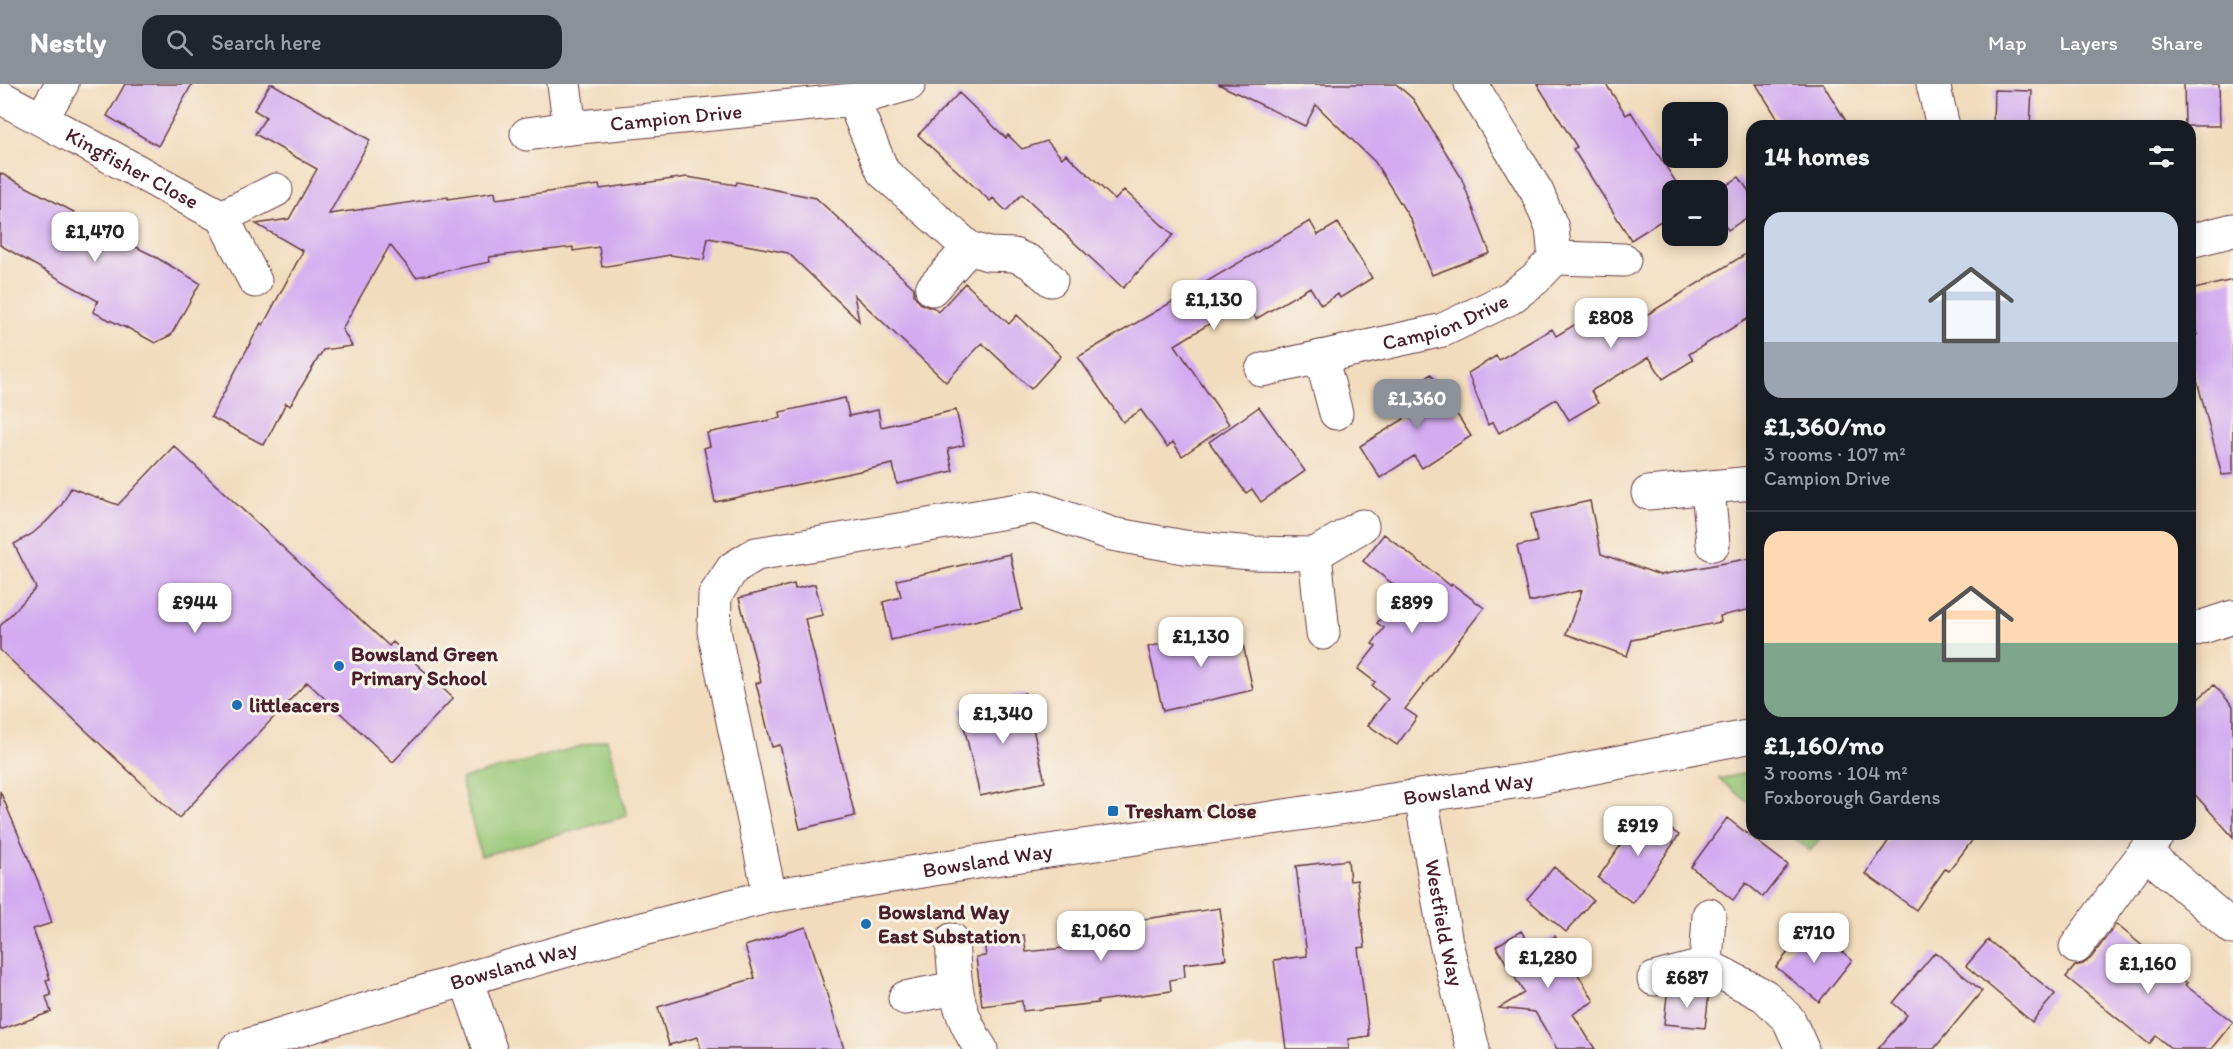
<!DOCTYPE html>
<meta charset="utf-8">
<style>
:root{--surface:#171b24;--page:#20242c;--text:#f1f3f6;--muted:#9ea1a6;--line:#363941;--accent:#8c9099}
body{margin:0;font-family:Itim,sans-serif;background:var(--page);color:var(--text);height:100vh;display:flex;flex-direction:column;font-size:22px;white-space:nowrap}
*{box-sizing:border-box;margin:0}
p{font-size:20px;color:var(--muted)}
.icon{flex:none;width:33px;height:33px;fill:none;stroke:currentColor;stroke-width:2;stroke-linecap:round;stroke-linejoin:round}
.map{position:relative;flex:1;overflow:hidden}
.side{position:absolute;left:1746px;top:36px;width:450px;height:720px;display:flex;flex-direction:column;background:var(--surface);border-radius:18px;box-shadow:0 3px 15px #0003}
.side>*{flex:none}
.fabs{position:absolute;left:1662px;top:18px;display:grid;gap:12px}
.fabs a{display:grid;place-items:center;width:66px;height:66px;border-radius:12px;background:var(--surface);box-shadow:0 3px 15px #0003;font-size:30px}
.price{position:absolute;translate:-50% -51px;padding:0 14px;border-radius:12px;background:#fff;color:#222;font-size:20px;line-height:39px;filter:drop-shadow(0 2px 3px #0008)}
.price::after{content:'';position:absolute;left:50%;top:36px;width:18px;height:14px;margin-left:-9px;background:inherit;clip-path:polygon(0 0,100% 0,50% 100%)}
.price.on{background:var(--accent);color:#fff}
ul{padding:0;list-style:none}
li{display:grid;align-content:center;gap:12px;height:318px;padding:0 18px}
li+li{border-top:2px solid var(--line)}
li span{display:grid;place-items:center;height:186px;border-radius:18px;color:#555}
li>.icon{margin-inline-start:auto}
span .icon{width:108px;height:108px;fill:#fffc;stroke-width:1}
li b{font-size:26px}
h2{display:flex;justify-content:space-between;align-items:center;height:72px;padding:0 18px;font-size:26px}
header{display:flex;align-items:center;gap:36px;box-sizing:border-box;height:84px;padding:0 30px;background:var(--accent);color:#fff}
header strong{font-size:28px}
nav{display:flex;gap:33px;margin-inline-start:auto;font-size:21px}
.search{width:420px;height:54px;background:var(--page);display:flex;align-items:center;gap:15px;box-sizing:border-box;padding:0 21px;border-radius:18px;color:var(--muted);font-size:22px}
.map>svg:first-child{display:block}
.green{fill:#98c877;stroke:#717451;stroke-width:1.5}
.building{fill:#d4abf1}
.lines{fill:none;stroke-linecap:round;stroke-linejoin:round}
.street-casing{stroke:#633b41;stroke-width:35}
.secondary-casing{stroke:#633b41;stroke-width:35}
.street{stroke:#fff;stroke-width:33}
.secondary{stroke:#fff;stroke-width:33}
.poi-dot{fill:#1f6fb2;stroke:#f7f3e8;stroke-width:2}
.labels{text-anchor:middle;stroke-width:6;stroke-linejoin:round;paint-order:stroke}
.street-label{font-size:21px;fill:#4a1f2b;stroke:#f7f3e8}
.poi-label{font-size:21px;font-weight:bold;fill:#4a1f2b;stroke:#f7f3e8;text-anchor:start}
</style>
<header>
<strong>Nestly</strong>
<div class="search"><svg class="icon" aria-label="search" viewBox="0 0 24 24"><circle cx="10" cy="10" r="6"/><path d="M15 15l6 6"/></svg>Search here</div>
<nav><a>Map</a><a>Layers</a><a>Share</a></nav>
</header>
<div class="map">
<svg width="2233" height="965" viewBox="0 0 2233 965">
<rect width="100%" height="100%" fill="#f7f3e8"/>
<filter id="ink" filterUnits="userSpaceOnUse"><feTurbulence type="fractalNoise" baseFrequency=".0167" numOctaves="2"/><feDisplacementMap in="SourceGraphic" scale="12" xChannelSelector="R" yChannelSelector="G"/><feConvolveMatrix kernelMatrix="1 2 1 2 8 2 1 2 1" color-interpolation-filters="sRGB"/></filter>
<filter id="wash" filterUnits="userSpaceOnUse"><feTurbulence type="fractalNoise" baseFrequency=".008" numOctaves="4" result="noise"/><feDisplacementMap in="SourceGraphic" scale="24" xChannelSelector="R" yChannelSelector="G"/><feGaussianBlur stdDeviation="1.35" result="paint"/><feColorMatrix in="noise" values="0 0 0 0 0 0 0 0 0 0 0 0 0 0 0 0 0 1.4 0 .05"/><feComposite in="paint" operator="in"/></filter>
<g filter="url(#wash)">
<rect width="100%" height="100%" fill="#f3dcbd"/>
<path class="green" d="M607,655L627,732L481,772L461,695Z
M1752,688V721L1719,695Z
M1789,750H1823L1810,767Z"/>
<g id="blocks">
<path class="building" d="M125,0H192L158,62L107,32Z
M270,0H273L370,56L329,130L448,113V115L495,108L496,115L599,101L600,105L687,93L736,101L737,98L816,114L914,204V211L920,219L928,223H933L938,228L965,199L1009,240L1017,231L1061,272L1031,305L982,259L946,298L854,211L859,237L788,169L708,154L704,176L670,171L602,183L599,163L573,167V163L489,173L490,178L416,193L390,161L342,245L352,262L323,266L290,322L286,319L264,361L211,333L261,239L263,241L303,167L256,140L289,135L317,85L255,50L266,33L254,26Z
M1218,0H1396L1413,15L1461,93L1490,169L1432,191L1411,136L1375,78L1316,21L1305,42Z
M1537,0H1606L1626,31L1631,28L1681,106H1672V130L1631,156L1573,65L1577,63Z
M1756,0H1823L1849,42H1782Z
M2184,0H2219L2220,42H2185Z
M1994,6L2032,7L2030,42H1993Z
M959,9L1006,54L1008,51L1022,65L1047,57L1062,74L1066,70L1115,116L1124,106L1173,151L1123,204L1022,110L1006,127L993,114L990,117L918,51Z
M0,89L74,128L72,131L152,171L200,199L171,251L155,259L126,243V244L93,228L98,217L0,161Z
M1739,93L1752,112V130L1728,146L1718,130V107Z
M1310,137L1318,151L1338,139L1372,194L1340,214L1338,210L1321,221L1310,203L1256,235L1246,217L1175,261L1229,340L1182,372L1173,358L1167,363L1141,326L1123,338L1078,273Z
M1752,166V232L1689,270L1693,276L1663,295L1649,273L1591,307L1598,319L1569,336L1556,315L1499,349L1493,338L1488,341L1468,289L1496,272L1499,276L1552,245L1556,252L1596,228L1599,233L1616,223L1627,243Z
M2233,196V390L2222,391L2190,270V252L2197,251L2190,221V206Z
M1431,290L1471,352L1422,384L1414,372L1380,394L1360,362L1404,335L1392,315Z
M845,314L849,332L878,326L881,343L956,326L964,361L948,365L953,387L897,400L893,380L715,418L704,364L710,362L707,349L781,334L780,328Z
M1259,323L1305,387L1261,418L1252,405L1246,409L1209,358Z
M174,362L389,562L393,558L453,614L393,678L307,598L179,734L0,566V542L36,504L14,460L32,450L46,438L61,422L71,404L118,421Z
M1590,417L1601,470L1660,491L1752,474V525L1720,532L1721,538L1632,556L1627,572L1566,550L1582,506L1529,518L1517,462L1537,458L1531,430Z
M1384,450L1451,502L1452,500L1484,524L1405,625L1417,633L1397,661L1368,641L1388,615L1372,602L1375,598L1358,585L1376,562L1372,560L1384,544L1377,539L1402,507L1363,477Z
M1010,470L1022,526L891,556L883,518L901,513L897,496Z
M794,500L795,505L815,500L823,531L805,535L855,732L800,745L780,661L772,663L756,599L761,598L739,514Z
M1239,542L1253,606L1163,627L1148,563Z
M2214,601L2233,622V753L2190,705V622Z
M1025,609L1045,698L980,712L960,625Z
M0,707L38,797L52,839L33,845L50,895L46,896L51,911L46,913L51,928L0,946Z
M1644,727L1679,751L1633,819L1598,794Z
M1727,734L1788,781L1763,813L1746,799L1733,816L1691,783Z
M1893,750H1977L1949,787L1945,785L1916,826L1866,790Z
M1348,776L1350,797L1357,796L1365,863L1358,864L1369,952L1348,955L1349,965H1286L1274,876L1307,872L1296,782Z
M1554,783L1593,816L1566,848L1527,815Z
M1220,824L1226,875L1184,880L1185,893L1170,896L1171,907L1097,917L1098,919L1023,927L1022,917L982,922L976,873L986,872L984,856L1024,851L1026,868L1092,861L1090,843Z
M2116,840L2187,899L2185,901L2233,938L2211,965H2172L2156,952L2149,960L2066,893L2075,882L2083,880L2091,874Z
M1810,841L1852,876L1819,918L1776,883Z
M806,843L844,965H700L698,953L669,961L658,923L755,894L745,862Z
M1521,847L1533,865L1555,852L1594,917L1573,930L1595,965H1557L1535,928L1499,924L1524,909L1496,862Z
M1988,856L2055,910L2032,938L1966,882Z
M1935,868L1982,907L1934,965H1878L1907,931L1893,919Z
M1684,906L1709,909L1705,944L1664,940L1667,911Z"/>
</g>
</g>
<g filter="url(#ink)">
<use href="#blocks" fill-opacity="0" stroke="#633b41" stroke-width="1.5"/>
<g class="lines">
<defs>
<g id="street">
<path d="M564,0L570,44"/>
<path d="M1933,0L1943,42"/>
<path id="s1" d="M0,13L222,133"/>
<path d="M853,16L883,88L969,164L988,170L1014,171L1030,178L1051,196"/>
<path d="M41,35L62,0"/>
<path id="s2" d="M527,50L570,44L853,16L909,0"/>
<path d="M2190,157L2233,146"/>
<path d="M1555,174L1624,176"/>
<path d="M255,197L222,133L276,106"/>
<path d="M932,205L969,164"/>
<path d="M1321,273L1336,329"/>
<path id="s3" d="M1262,286L1443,246L1510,214L1535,195L1555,174L1552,144L1537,108L1471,0"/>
<path d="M1708,404L1713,460"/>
<path d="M1648,409L1752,399"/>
<path d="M1315,470L1323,549"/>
<path id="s4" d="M1421,712L1446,859L1473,965"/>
<path d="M2145,768L2233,844"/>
<path d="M770,812L714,547L715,511L733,484L756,470L1035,423L1112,450L1184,463L1251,469L1315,470L1362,442"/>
<path d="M952,856C955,901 955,926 981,965"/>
<path d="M2076,863L2158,750"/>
<path d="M1706,881L1765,912L1789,936L1802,965"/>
<path d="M466,895L490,965"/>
<path d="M1654,895L1706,881L1709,831"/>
<path d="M905,914L955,904"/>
</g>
<g id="secondary">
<path d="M2190,547L2233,533"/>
<path id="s5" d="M236,965L466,895L620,851L770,812L995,775L1534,695L1752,652"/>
</g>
</defs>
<use href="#street" class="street-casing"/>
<use href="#secondary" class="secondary-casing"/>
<use href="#street" class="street"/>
<use href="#secondary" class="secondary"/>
</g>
</g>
<g class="poi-dot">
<circle cx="339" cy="582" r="6"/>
<circle cx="237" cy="621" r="6"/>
<rect x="1107" y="721" width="12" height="12" rx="3"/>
<circle cx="866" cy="840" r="6"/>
</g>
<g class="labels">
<g class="street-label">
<text dy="7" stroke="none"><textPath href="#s2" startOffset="150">Campion Drive</textPath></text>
<text dy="7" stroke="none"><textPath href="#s1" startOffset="150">Kingfisher Close</textPath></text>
<text dy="7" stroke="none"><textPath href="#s3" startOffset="190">Campion Drive</textPath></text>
<text dy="7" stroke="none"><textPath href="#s5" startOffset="1262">Bowsland Way</textPath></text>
<text dy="7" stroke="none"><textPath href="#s5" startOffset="776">Bowsland Way</textPath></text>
<text dy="7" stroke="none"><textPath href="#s4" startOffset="129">Westfield Way</textPath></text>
<text dy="7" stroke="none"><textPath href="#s5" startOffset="290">Bowsland Way</textPath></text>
</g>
<g class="poi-label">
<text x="351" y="577">Bowsland Green<tspan x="351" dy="24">Primary School</tspan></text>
<text x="249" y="628">littleacers</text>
<text x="1125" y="734">Tresham Close</text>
<text x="878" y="835">Bowsland Way<tspan x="878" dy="24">East Substation</tspan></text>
</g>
</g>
</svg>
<div class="fabs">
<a>+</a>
<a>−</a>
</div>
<b class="price" style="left:95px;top:179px">£1,470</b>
<b class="price" style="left:1214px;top:247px">£1,130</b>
<b class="price" style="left:1611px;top:265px">£808</b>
<b class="price on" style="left:1417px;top:346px">£1,360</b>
<b class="price" style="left:195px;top:550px">£944</b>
<b class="price" style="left:1412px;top:550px">£899</b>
<b class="price" style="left:1201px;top:584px">£1,130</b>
<b class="price" style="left:1003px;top:661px">£1,340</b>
<b class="price" style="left:1638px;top:773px">£919</b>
<b class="price" style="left:1101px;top:878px">£1,060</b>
<b class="price" style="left:1814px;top:880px">£710</b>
<b class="price" style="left:1548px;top:905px">£1,280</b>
<b class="price" style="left:2148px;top:911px">£1,160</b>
<b class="price" style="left:1687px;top:925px">£687</b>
<section class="side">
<h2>14 homes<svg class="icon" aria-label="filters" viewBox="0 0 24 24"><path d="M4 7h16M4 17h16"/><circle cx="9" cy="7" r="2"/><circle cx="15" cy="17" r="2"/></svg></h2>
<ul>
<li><span style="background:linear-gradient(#c9d6e8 70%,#9aa5b1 0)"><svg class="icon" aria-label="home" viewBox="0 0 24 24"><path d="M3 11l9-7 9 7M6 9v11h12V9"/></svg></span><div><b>£1,360/mo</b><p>3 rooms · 107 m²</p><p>Campion Drive</p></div></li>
<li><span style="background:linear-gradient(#ffd9b3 60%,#7fa58c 0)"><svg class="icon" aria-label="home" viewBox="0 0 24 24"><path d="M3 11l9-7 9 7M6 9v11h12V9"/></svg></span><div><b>£1,160/mo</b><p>3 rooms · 104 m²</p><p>Foxborough Gardens</p></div></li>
</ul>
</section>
</div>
